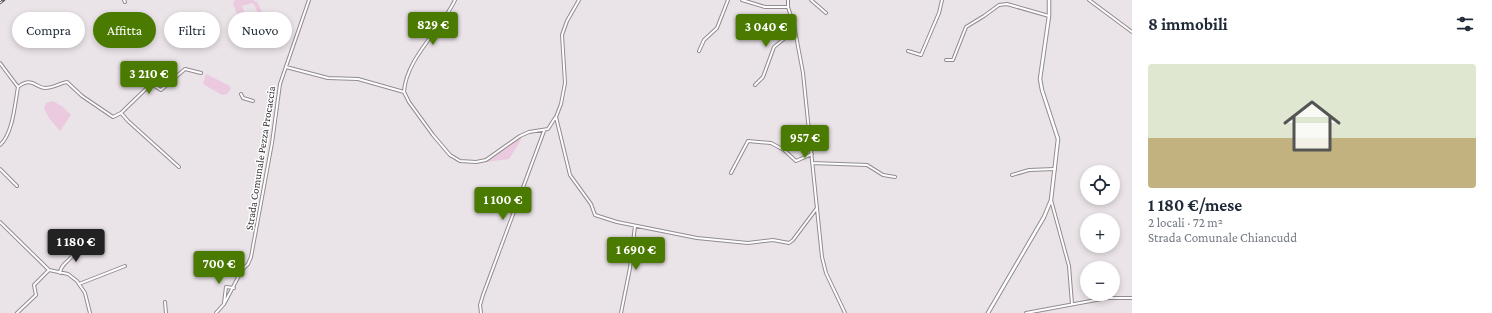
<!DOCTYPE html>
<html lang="it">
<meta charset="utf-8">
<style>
:root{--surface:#fff;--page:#f2f2f3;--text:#1f2937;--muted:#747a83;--line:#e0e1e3;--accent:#4b7a00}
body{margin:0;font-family:"Crimson Pro",serif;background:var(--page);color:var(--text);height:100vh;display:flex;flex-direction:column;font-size:15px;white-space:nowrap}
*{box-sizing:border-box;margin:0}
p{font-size:13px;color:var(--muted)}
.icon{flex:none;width:22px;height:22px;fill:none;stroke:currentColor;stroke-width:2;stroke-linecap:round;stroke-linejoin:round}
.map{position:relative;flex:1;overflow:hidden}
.drawer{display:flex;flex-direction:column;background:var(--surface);width:360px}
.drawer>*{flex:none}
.hud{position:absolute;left:12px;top:12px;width:380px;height:36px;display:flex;gap:8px}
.buttons{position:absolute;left:1080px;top:165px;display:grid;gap:8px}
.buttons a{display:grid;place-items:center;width:40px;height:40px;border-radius:50%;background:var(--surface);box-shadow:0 2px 6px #0003;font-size:20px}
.price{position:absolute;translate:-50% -34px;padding:0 9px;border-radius:4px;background:var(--accent);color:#fff;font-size:13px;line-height:26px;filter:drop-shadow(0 1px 2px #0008)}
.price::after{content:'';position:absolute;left:50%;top:24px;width:12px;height:9px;margin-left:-6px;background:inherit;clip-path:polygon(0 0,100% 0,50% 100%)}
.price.on{background:#222;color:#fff}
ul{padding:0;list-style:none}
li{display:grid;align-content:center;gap:8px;height:212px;padding:0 16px}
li+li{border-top:1px solid var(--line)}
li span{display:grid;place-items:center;height:124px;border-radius:4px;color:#555}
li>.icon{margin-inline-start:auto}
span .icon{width:72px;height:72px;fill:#fffc;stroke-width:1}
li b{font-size:17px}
h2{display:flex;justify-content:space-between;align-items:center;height:48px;padding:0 16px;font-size:17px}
.tag{padding:0 14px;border-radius:18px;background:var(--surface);box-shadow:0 2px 6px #0003;font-size:14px;line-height:36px}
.tag.on{background:var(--accent);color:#fff}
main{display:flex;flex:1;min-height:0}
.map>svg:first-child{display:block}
.green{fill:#ebc9df}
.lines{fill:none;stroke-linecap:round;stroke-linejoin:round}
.street-casing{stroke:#928b8f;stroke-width:4}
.secondary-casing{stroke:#928b8f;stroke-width:4.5}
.street{stroke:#fff;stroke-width:2}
.secondary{stroke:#fff;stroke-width:2.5}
.rail-casing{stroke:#5c595a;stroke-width:2.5}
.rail{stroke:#fff;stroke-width:1;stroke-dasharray:3;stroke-linecap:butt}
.labels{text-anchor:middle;stroke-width:3;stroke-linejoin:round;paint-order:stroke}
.street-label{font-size:11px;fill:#323031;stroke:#fff}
</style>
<main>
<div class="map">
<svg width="1132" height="313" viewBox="0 0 1132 313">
<rect width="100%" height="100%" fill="#eae3e8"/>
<path class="green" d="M235,0H252L257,2L262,12L261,13L260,20L257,19L251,20L250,17L258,14L255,6L252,3L242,6L246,16L244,22V32C236,26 237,22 237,14C236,10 234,7 233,4Z
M206,74L228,85L231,88L227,94L222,95L203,84Z
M53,101L63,107L71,115L60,131L49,118L44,108L46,103Z
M522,135L521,140L509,159L486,162V160Z"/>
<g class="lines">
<defs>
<path id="street" d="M124,0L125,2
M579,0L567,21L562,35L565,83L561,104L556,117L570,175L591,204L595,215L617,222L697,238L748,243L773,240L789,243L793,240L817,208
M742,0L765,7H788
M788,0V7L794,25L803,73L822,257L826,273L845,313
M811,0L826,13
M1089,0L1132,32
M0,1V0
M699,51L704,40L717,28L728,0
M908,51L921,55L939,13L942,0
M946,60H953L966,27L984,16L999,5L1007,4L1049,16
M0,63L18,87C15,103 13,134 0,145
M286,67L328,78L358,79L404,92L409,102L433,135L450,155L460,161L476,162L486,160L520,136L529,132L548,129L555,118
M755,85L763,77L774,47L795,30
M18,87C32,76 36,88 45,88C54,88 60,83 67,82L82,96L113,117L121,113L151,84L161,90L185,69L201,73
M404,92C406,58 441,30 455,0
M241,94L243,98L253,101
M121,113L128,121L179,167
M812,163L867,165L883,175L895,177
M0,169L17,186
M731,173L748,141L771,143L784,150L796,161L812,154
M1012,175L1029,170L1055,169
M1051,200L1069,266L1072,304
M0,222L49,270L68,274L77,281L85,293L90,313
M60,273C61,262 72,261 75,251
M79,284L125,266
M165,302L166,313
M224,303L226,287L234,288
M17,313L36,295L34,285L49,270
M216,313L224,304L242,270L248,264L251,257L272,143L280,84L309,0
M481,313L480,305L483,295L544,131
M621,313L630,268L635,226
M1026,313L1107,298H1132"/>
<path id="secondary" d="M988,313L1044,217L1051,200L1058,139L1042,90L1040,79L1049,16V0"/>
</defs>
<use href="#street" class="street-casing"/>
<use href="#secondary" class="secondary-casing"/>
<use href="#street" class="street"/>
<use href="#secondary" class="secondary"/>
<defs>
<path id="rail" d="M0,3L4,0"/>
</defs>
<use href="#rail" class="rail-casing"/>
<use href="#rail" class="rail"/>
</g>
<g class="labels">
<g class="street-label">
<text transform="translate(260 158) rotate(-81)" y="4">Strada Comunale Pezza Procaccia</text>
</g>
</g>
</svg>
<div class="buttons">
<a><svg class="icon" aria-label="locate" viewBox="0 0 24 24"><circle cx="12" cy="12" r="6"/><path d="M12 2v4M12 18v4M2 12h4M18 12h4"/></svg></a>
<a>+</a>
<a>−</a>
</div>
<b class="price" style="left:433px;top:46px">829 €</b>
<b class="price" style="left:766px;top:48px">3 040 €</b>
<b class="price" style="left:149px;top:95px">3 210 €</b>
<b class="price" style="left:805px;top:159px">957 €</b>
<b class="price" style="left:503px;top:221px">1 100 €</b>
<b class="price on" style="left:76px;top:263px">1 180 €</b>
<b class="price" style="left:636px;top:271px">1 690 €</b>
<b class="price" style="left:219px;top:285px">700 €</b>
<div class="hud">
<a class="tag">Compra</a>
<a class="tag on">Affitta</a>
<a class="tag">Filtri</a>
<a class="tag">Nuovo</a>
</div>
</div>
<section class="drawer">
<h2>8 immobili<svg class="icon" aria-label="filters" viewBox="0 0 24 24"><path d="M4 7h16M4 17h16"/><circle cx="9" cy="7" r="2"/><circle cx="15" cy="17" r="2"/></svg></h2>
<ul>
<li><span style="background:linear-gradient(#dfe7d0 60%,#c2b280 0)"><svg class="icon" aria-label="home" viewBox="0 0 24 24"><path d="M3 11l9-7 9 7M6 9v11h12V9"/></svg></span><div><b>1 180 €/mese</b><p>2 locali · 72 m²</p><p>Strada Comunale Chiancudd</p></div></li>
</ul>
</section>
</main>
